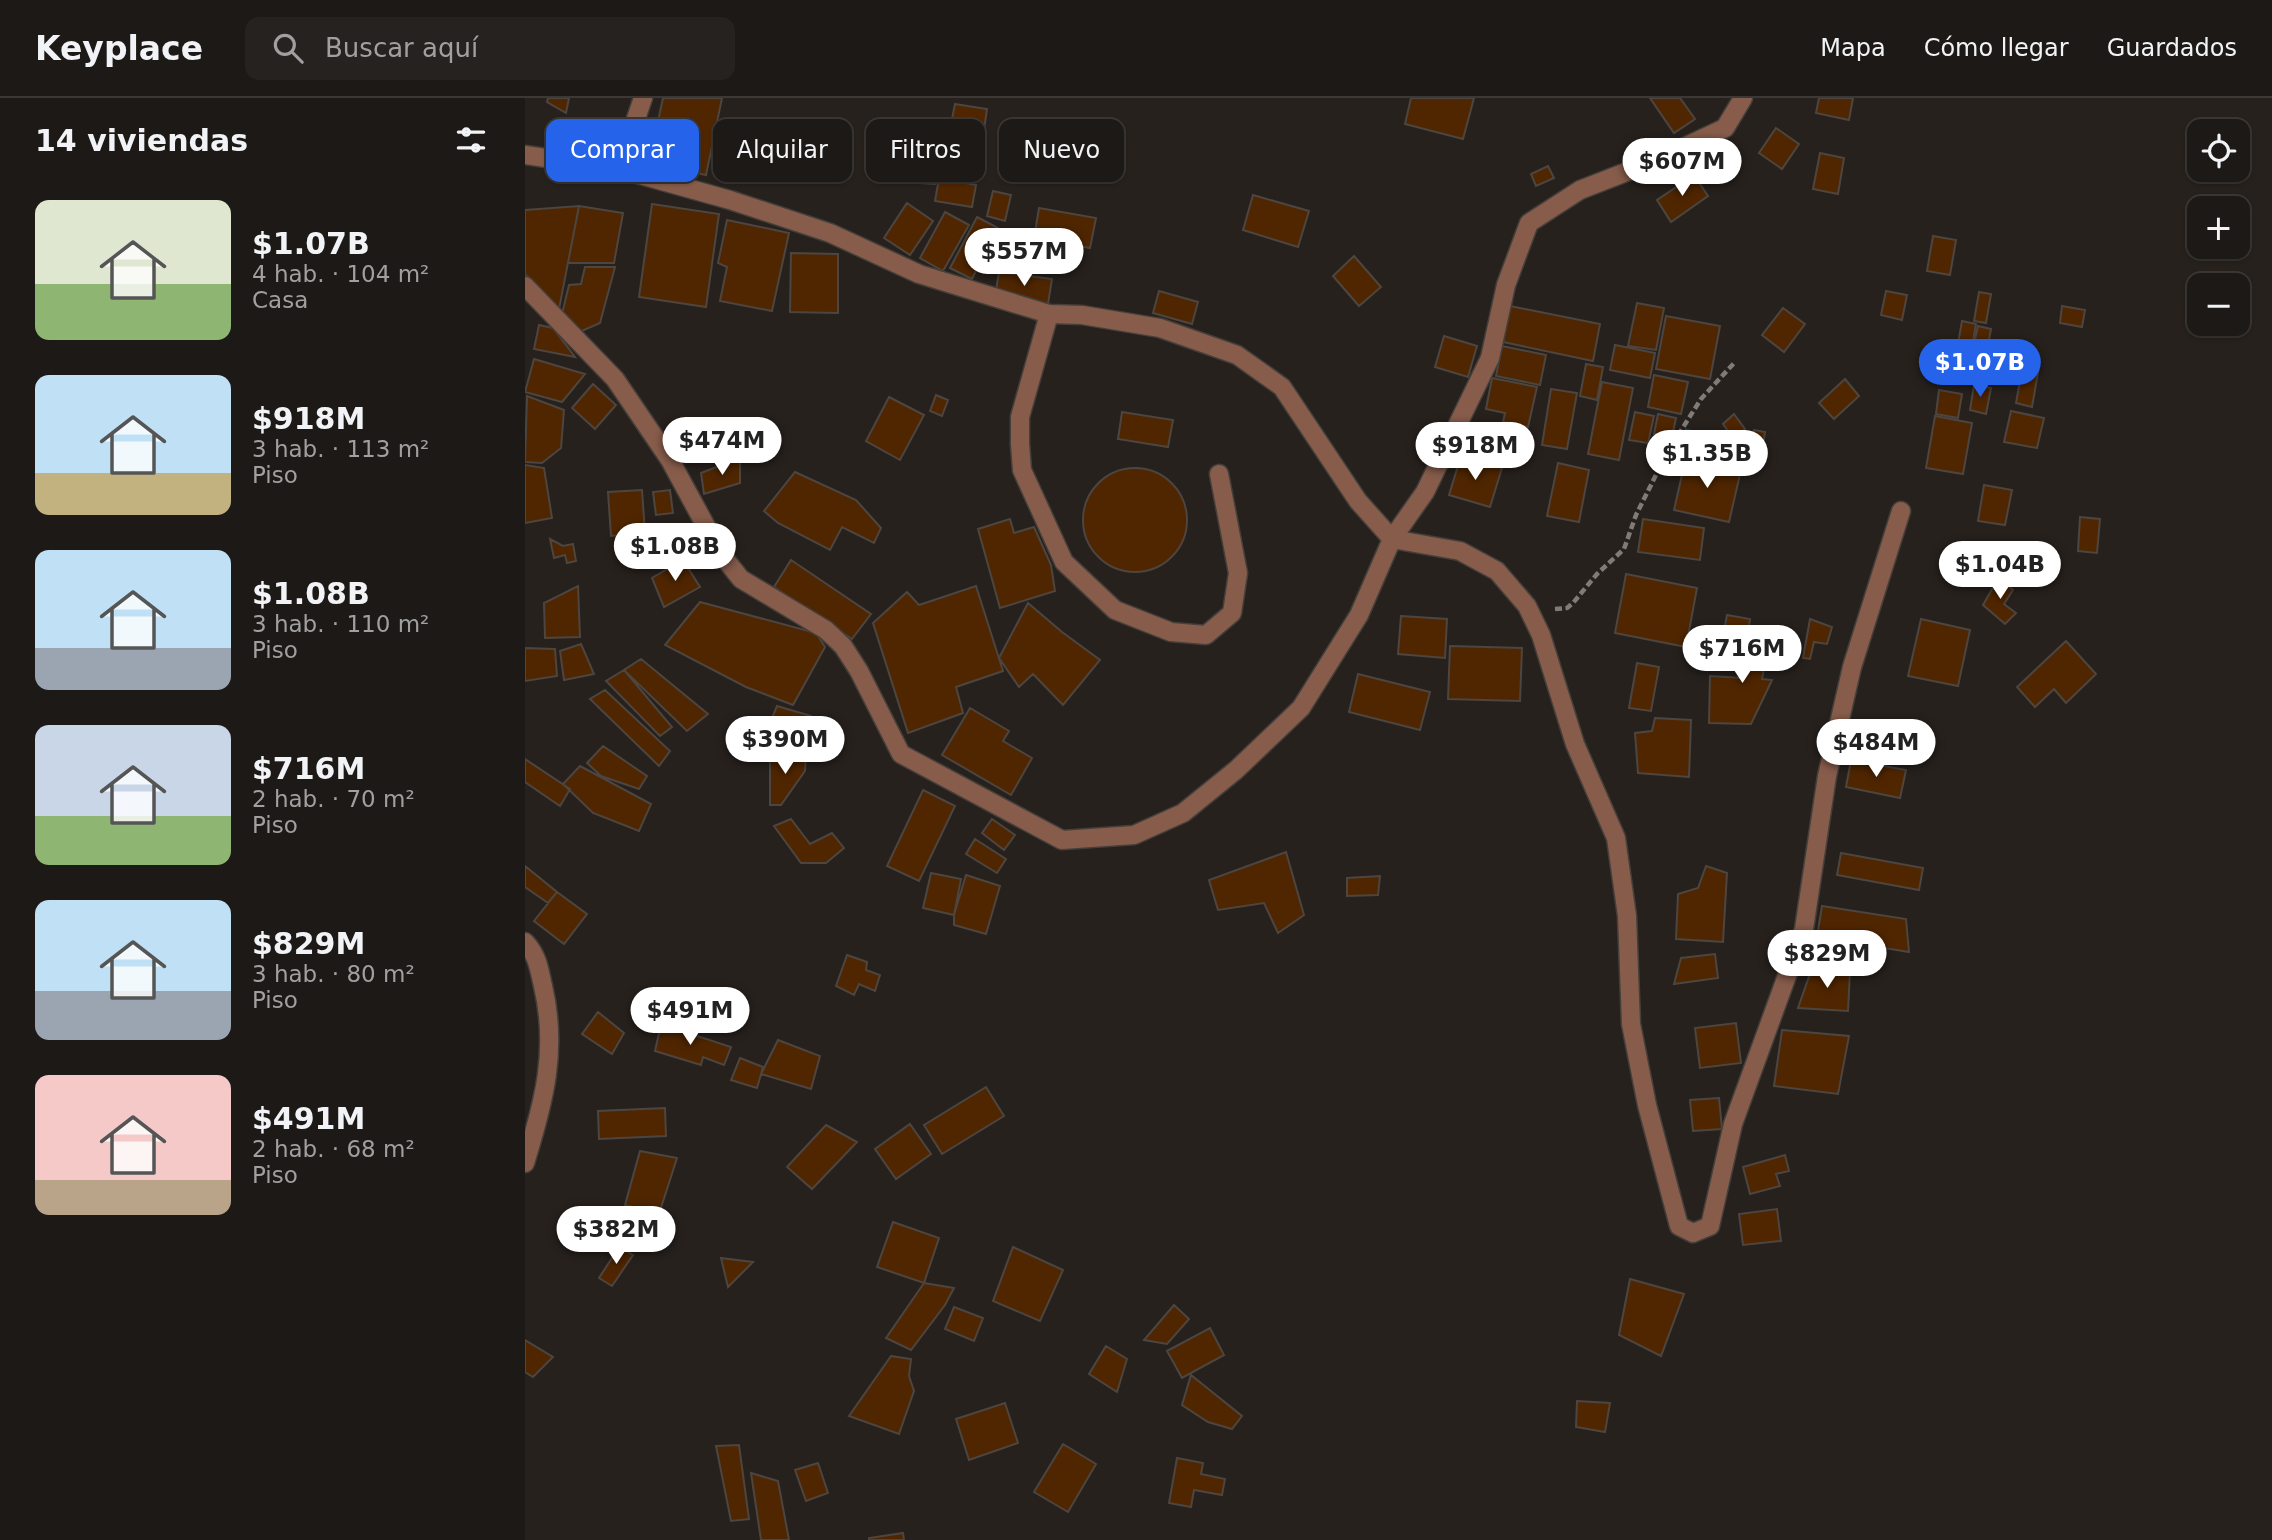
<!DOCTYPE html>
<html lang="es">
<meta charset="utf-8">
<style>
:root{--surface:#1d1916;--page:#25221f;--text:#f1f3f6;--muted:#a0a0a1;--line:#3b3835;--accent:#2563eb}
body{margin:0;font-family:"DejaVu Sans",sans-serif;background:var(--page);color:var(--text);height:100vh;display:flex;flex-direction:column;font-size:26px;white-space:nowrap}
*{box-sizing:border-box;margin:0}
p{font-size:23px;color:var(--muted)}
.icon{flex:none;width:38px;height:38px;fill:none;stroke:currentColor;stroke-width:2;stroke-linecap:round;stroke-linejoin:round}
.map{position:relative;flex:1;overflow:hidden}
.side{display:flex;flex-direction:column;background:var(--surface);width:525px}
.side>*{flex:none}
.banner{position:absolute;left:21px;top:21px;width:665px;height:63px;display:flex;gap:14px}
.fabs{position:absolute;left:1662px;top:21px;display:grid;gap:14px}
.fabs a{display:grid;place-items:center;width:63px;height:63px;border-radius:14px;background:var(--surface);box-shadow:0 2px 5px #0004,0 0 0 2px var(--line);font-size:35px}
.price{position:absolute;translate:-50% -60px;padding:0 16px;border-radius:24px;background:#fff;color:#222;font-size:23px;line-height:46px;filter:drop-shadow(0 2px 4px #0008)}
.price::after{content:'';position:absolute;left:50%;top:42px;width:21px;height:16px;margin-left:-10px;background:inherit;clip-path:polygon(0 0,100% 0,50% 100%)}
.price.active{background:var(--accent);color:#fff}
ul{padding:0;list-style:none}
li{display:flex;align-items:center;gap:21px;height:175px;padding:0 35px}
li span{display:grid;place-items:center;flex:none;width:196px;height:140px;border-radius:14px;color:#555}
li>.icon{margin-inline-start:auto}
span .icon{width:84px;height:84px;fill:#fffc;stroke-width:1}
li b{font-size:30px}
h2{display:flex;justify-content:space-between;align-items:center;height:84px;padding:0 35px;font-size:30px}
.chip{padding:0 24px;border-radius:14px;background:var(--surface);box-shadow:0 2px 5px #0004,0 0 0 2px var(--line);font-size:24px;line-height:63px}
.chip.active{background:var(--accent);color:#fff}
header{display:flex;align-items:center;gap:42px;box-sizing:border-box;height:98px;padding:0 35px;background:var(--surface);border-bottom:2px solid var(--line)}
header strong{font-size:33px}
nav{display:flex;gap:38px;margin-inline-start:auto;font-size:24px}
.search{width:490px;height:63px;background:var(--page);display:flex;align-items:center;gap:18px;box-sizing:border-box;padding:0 24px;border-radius:14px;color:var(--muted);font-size:26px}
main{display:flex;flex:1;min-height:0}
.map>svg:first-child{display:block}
.water{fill:#074c6a}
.building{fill:#502600;stroke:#4c4540;stroke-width:2}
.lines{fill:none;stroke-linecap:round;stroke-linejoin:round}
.service-casing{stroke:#443f3b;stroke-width:21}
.minor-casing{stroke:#443f3b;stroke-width:21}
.path{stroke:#807b77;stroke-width:4.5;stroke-dasharray:7 3.5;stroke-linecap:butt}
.service{stroke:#875c4b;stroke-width:18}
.minor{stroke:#875c4b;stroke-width:18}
</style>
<header>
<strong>Keyplace</strong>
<div class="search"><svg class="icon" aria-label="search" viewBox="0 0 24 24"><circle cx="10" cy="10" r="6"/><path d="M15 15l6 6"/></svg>Buscar aquí</div>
<nav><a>Mapa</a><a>Cómo llegar</a><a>Guardados</a></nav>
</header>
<main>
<section class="side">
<h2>14 viviendas<svg class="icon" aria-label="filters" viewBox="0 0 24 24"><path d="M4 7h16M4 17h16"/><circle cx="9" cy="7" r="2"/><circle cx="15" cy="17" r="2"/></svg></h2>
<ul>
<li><span style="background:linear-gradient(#dfe7d0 60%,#8fb573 0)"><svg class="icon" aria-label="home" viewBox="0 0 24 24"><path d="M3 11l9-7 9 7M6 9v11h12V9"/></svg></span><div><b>$1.07B</b><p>4 hab. · 104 m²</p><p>Casa</p></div></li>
<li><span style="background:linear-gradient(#bfe0f5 70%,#c2b280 0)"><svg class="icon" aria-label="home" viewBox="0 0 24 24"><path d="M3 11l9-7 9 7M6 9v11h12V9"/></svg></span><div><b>$918M</b><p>3 hab. · 113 m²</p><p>Piso</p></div></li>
<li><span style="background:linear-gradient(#bfe0f5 70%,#9aa5b1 0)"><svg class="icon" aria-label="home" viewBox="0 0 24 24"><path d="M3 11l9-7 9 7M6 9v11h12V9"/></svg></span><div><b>$1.08B</b><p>3 hab. · 110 m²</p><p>Piso</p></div></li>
<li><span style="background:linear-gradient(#c9d6e8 65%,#8fb573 0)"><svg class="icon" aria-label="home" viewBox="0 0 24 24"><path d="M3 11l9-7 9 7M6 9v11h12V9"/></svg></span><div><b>$716M</b><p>2 hab. · 70 m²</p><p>Piso</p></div></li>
<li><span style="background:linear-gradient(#bfe0f5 65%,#9aa5b1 0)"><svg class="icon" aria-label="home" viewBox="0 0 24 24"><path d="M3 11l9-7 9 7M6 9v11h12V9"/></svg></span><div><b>$829M</b><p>3 hab. · 80 m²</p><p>Piso</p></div></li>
<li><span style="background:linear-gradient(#f6c9c9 75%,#b9a48a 0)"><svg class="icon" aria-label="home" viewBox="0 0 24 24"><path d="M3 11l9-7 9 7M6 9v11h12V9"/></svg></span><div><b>$491M</b><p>2 hab. · 68 m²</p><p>Piso</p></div></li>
</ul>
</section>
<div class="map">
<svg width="1747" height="1442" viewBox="0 0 1747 1442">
<rect width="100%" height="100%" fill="#27211d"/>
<path class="water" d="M1160,330L1222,347L1216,369L1154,351Z"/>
<path class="building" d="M23,0H44L41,15L22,4Z
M138,0H197L181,77L124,65Z
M886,0H949L938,41L880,26Z
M1125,0H1155L1170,21L1149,35Z
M1294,0H1328L1324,22L1291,15Z
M430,6L462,11L459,32L426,26Z
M1251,30L1274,46L1257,71L1234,55Z
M1295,55L1319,60L1313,96L1288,91Z
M379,65L411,67L410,86L378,84Z
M1023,68L1029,80L1011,88L1006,76Z
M1169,77L1183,98L1146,124L1132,102Z
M414,80L451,87L447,109L410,103Z
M468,93L486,97L480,123L462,118Z
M728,97L784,113L773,149L718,132Z
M382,105L408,123L385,157L359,140Z
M127,106L194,116L181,209L114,199Z
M54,108L34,211L0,176V112Z
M54,108L98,115L89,165H43Z
M514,110L571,120L565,150L509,140Z
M420,114L444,127L418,173L395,160Z
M452,119L473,130L447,181L425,170Z
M202,122L264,135L247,213L195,203L202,169L193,165Z
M1408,138L1431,142L1425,177L1402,173Z
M266,155L313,156V215L265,214Z
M829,158L856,189L834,208L808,178Z
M60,169H90L75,225L52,235L37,216L44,187L56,186Z
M474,174L527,181L523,206L470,199Z
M634,193L673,204L667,226L628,215Z
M1361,193L1382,197L1377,222L1356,217Z
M1454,194L1466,196L1461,225L1449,223Z
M1112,205L1139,210L1131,252L1103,248Z
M985,208L1075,226L1068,263L978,244Z
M1537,208L1560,212L1557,229L1535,225Z
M1258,210L1280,226L1259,254L1237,237Z
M1141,218L1195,228L1185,281L1131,271Z
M1437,223L1451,226L1445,259L1431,257Z
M14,227L28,230L50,259L9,251Z
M1453,228L1466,231L1460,263L1446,260Z
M919,238L952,248L943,279L910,269Z
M1090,247L1130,255L1125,280L1085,272Z
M977,248L1021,257L1015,287L971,278Z
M9,261L60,276L37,304L0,294Z
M1061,266L1078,269L1072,302L1055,298Z
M1498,266L1514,269L1507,309L1491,305Z
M1129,277L1163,284L1156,316L1123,309Z
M967,280L1012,289L1003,329L978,324L980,315L961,311Z
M1320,281L1334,298L1309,321L1294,305Z
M1077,284L1108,290L1094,362L1063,356Z
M68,286L91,307L70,331L47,310Z
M1449,287L1466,290L1461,316L1445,312Z
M1026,291L1052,295L1042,351L1017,347Z
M1414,292L1437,296L1433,320L1411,316Z
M411,297L423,302L417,318L405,313Z
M2,298L39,312L36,350L17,365L0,364Z
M364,299L399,317L375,362L341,343Z
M1486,313L1519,320L1512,350L1479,344Z
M597,314L648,322L643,349L593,341Z
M1110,314L1129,318L1123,345L1104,342Z
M1133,316L1151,320L1147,339L1129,336Z
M1209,316L1220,331L1208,340L1198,326Z
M1410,318L1447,325L1438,376L1401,370Z
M1229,332L1240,334L1238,348L1226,347Z
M936,358L977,370L965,409L924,397Z
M1161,359L1216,372L1204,424L1149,412Z
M215,360V385L179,396L176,375Z
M1033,365L1064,372L1054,424L1022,418Z
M0,367L19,370L27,420L0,425Z
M558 422a52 52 0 1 1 104 0a52 52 0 1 1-104 0Z
M270,374L331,402L356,430L349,445L317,429L305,452L253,425L239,413Z
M1459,387L1487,392L1480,427L1453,423Z
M117,392L120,435L86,438L83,394Z
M145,392L148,415L131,417L128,394Z
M1555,419L1575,421L1572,455L1553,453Z
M485,421L489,435L509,429L526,467L530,493L475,510L453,431Z
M1118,421L1179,430L1175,462L1113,454Z
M161,428L163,448L132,452L131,431Z
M25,441L38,448L48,446L51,463L42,465L40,457L29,460Z
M158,462L175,489L139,509L127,480Z
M266,462L346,516L327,541L249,489Z
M1101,476L1172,490L1161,549L1090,535Z
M1474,479L1488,492L1479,506L1491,515L1480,526L1458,507Z
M53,488L55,539L20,540L19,505Z
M451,488L478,573L431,589L438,615L383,635L348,525L382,494L394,507Z
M175,504L291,535L300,549L268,607L221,589L140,547Z
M503,505L537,534L575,562L538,607L508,576L494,589L474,560Z
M1202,517L1225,521L1219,565L1194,561Z
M876,518L922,521L920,560L873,556Z
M1285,521L1307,529L1302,546L1289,544L1285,561L1278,560Z
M1396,521L1445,532L1433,588L1383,578Z
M1247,529L1237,581L1247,582L1226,626L1184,625L1185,578L1218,580L1224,531Z
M1541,543L1571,576L1541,605L1529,591L1510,609L1492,589Z
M56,546L69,576L39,582L35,553Z
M925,548L997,550L995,603L923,601Z
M0,550L30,551L32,578L0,583Z
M116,561L183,616L162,633L99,572Z
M1112,565L1134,569L1126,613L1104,610Z
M99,572L147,629L135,638L81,583Z
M833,576L905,594L895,632L824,614Z
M80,592L145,653L134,668L65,601Z
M252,608L286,618L282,632L247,620Z
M445,610L484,633L478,643L507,660L486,697L417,657Z
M1130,620L1166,622L1164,679L1113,675L1110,635L1127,633Z
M78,648L122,678L114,691L76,678L62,665Z
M245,658H281L280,673L256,707H245Z
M0,661L45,691L35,708L0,684Z
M1326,662L1381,672L1375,700L1321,689Z
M55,668L126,706L114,733L68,715L38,686Z
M398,692L430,708L394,783L362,768Z
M266,721L285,746L307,735L319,750L301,765H276L249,728Z
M467,721L490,737L479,752L457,735Z
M450,741L481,761L472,775L441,756Z
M761,754L779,817L753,835L739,805L693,812L684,782Z
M1316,755L1398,770L1394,792L1312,777Z
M0,768L32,794L23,805L0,789Z
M1181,768L1202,775L1198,844L1151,841L1153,796L1173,790Z
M406,775L436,781L429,817L398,810Z
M441,777L475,788L461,836L429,827V817Z
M855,778L853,797L822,798V780Z
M32,794L62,816L39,846L9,823Z
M1297,808L1381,821L1384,854L1292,839Z
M1298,852H1333L1336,863H1298Z
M1190,856L1193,880L1149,886L1156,860Z
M322,857L342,864L341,872L355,877L350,893L334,886L329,897L311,888Z
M1287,870L1325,873L1323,913L1273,910Z
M73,914L99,935L87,956L57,936Z
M1211,925L1216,965L1175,970L1170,930Z
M136,926L206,949L199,967L178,959L176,967L130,953Z
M1257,932L1324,938L1313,996L1249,988Z
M253,942L295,958L286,991L236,976Z
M215,960L238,969L232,990L206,982Z
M461,989L479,1018L417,1056L399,1027Z
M1194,1000L1197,1031L1168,1033L1165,1002Z
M140,1010L141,1038L74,1041L73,1013Z
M385,1026L406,1056L371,1081L350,1051Z
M301,1027L332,1044L287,1091L262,1069Z
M115,1053L152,1060L134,1116L100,1107Z
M1260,1057L1264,1073L1251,1076L1255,1088L1225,1096L1218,1069Z
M1252,1111L1256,1143L1218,1147L1214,1116Z
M368,1124L414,1140L399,1185L352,1169Z
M94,1149L108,1157L87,1188L74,1180Z
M488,1149L538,1172L515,1223L468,1203Z
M196,1160L228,1164L203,1189Z
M1105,1181L1159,1196L1136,1258L1094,1237Z
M399,1185L429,1190L420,1207L386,1252L361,1240Z
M649,1207L664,1221L642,1246L619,1242Z
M429,1209L458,1220L449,1243L420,1231Z
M685,1230L699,1257L657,1280L642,1253Z
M0,1242L28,1259L8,1279L0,1274Z
M581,1248L602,1261L592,1294L564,1276Z
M366,1258L386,1261L384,1278L389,1293L374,1336L324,1318Z
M666,1277L717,1318L707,1331L683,1324L657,1307Z
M1052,1303L1085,1305L1080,1334L1051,1329Z
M480,1305L493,1345L444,1362L431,1321Z
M538,1346L571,1366L543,1414L509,1394Z
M214,1347L224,1421L206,1423L191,1348Z
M652,1360L678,1365L676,1376L700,1381L697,1397L669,1392L666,1409L644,1405Z
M293,1365L303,1395L281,1403L270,1372Z
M226,1375L253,1383L264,1442H236Z
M378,1435L379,1442H344V1440Z"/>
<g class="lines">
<defs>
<path id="service" d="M524,216L495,319V346L497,372L539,464L590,512L646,534L681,537L707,515L713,475L694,376
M867,441L900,394L965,260L981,187L1004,125L1055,92L1132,62L1200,30L1218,0
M1168,1135L1185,1128L1208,1026L1279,831L1302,678L1327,569L1376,413"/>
<path id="minor" d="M0,57L94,71L205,102L305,135L394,176L524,216L557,217L635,230L712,257L757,289L833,403L867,441L935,453L972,473L1002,508L1016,537L1050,646L1091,740L1102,818L1106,926L1122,1007L1154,1128L1168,1135
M94,71L118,0
M0,188L90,281L145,362L196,456L216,481L301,532L318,548L334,573L376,656L537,742L609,737L658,715L711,672L776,610L834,517L867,441
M0,844C13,858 14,871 18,888C33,952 19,1004 0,1065"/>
</defs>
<use href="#service" class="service-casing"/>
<use href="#minor" class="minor-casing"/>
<path class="path" d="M1030,511L1042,510L1048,505L1072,476L1099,451L1111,417L1143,353L1176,301L1210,264"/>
<use href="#service" class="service"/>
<use href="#minor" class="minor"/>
</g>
</svg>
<div class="fabs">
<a><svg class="icon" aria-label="locate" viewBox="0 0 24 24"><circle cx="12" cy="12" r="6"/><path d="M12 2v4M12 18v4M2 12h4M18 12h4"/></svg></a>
<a>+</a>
<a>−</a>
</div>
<b class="price" style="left:1157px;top:100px">$607M</b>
<b class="price" style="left:499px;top:190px">$557M</b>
<b class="price active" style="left:1455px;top:301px">$1.07B</b>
<b class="price" style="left:197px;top:379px">$474M</b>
<b class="price" style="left:950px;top:384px">$918M</b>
<b class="price" style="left:1182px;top:392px">$1.35B</b>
<b class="price" style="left:150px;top:485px">$1.08B</b>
<b class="price" style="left:1475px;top:503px">$1.04B</b>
<b class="price" style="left:1217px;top:587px">$716M</b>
<b class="price" style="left:260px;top:678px">$390M</b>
<b class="price" style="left:1351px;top:681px">$484M</b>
<b class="price" style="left:1302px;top:892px">$829M</b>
<b class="price" style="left:165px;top:949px">$491M</b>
<b class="price" style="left:91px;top:1168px">$382M</b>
<div class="banner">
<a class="chip active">Comprar</a>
<a class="chip">Alquilar</a>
<a class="chip">Filtros</a>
<a class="chip">Nuevo</a>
</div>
</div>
</main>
